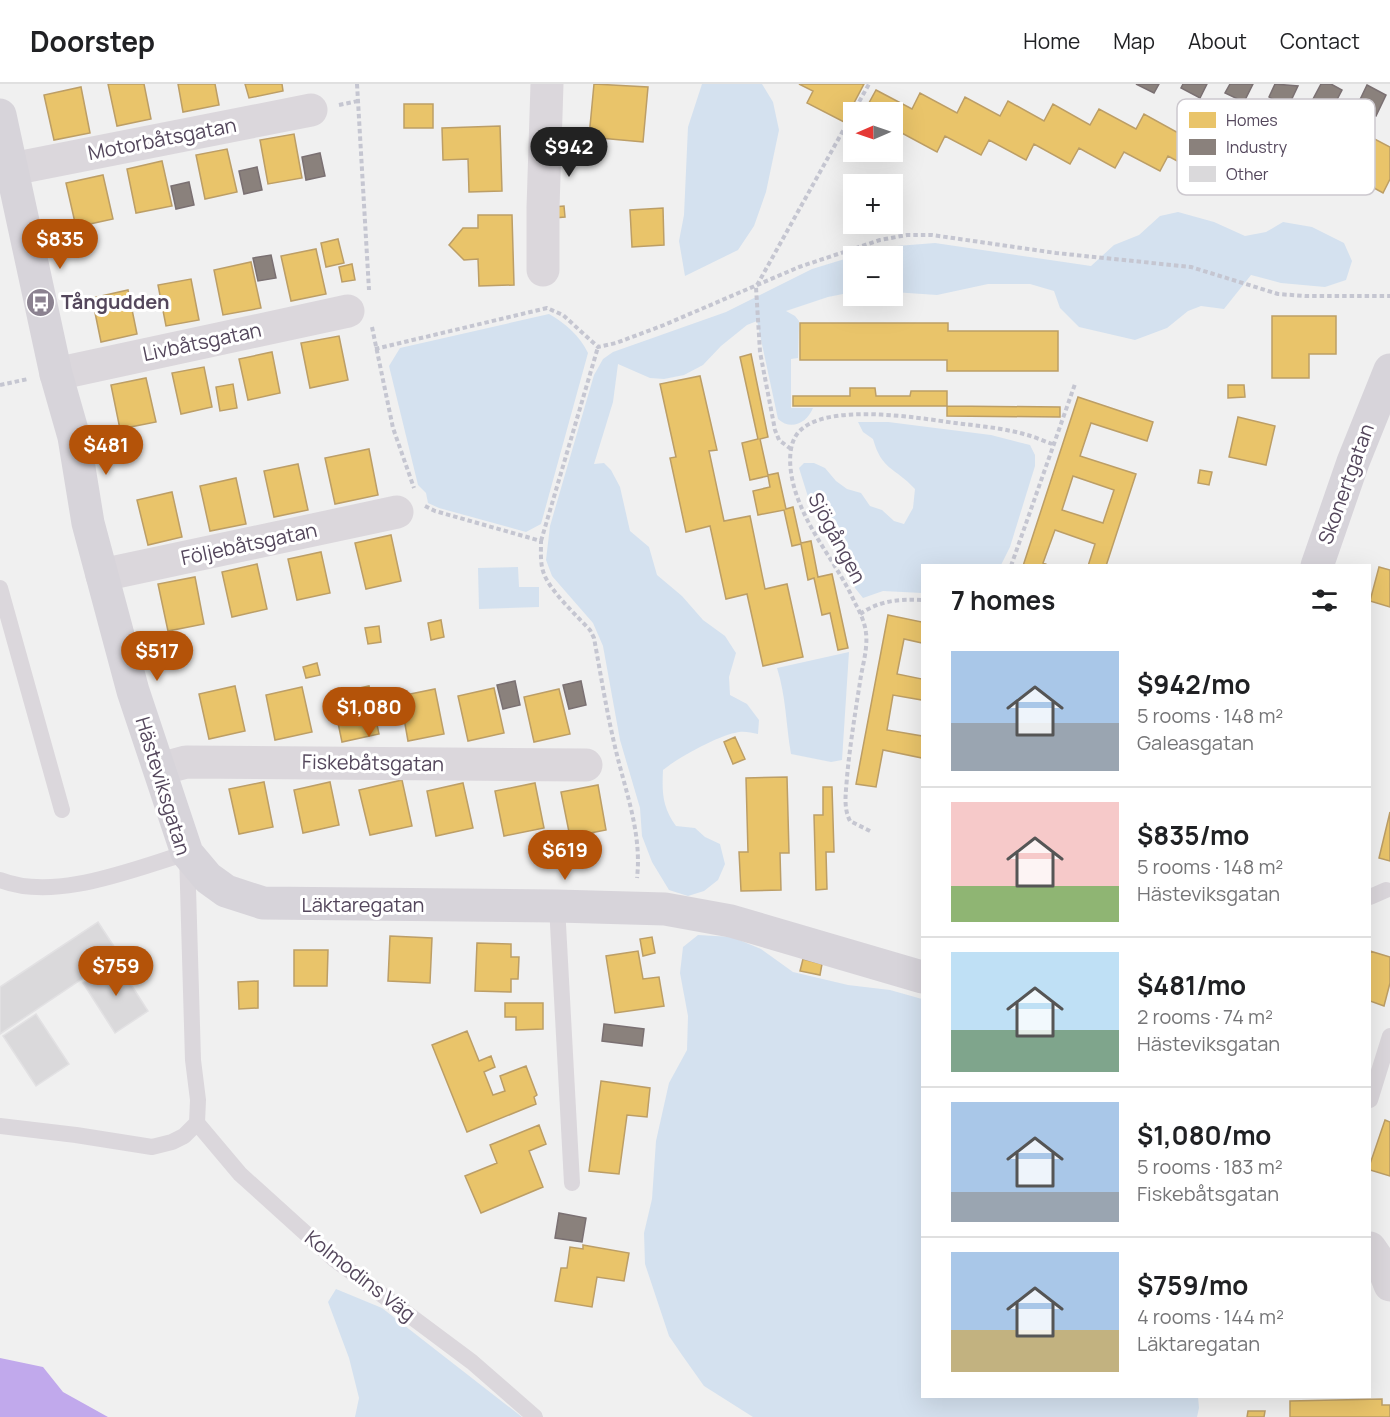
<!DOCTYPE html>
<meta charset="utf-8">
<style>
:root{--surface:#fff;--page:#f2f2f2;--text:#202124;--muted:#757577;--line:#e0e0e0;--accent:#b45309}
body{margin:0;font-family:Manrope,sans-serif;background:var(--page);color:var(--text);height:100vh;display:flex;flex-direction:column;font-size:22px;white-space:nowrap}
*{box-sizing:border-box;margin:0}
p{font-size:20px;color:var(--muted)}
.icon{flex:none;width:33px;height:33px;fill:none;stroke:currentColor;stroke-width:2;stroke-linecap:round;stroke-linejoin:round}
.map{position:relative;flex:1;overflow:hidden}
.sheet{position:absolute;left:921px;top:480px;width:450px;height:834px;display:flex;flex-direction:column;background:var(--surface);border-radius:0px;box-shadow:0 6px 24px #0002}
.sheet>*{flex:none}
.needle{width:39px;rotate:268deg}
.fabs{position:absolute;left:843px;top:18px;display:grid;gap:12px}
.fabs a{display:grid;place-items:center;width:60px;height:60px;border-radius:0px;background:var(--surface);box-shadow:0 6px 24px #0002;font-size:30px}
.price{position:absolute;translate:-50% -51px;padding:0 14px;border-radius:21px;background:var(--accent);color:#fff;font-size:20px;line-height:39px;filter:drop-shadow(0 2px 3px #0008)}
.price::after{content:'';position:absolute;left:50%;top:36px;width:18px;height:14px;margin-left:-9px;background:inherit;clip-path:polygon(0 0,100% 0,50% 100%)}
.price.selected{background:#222;color:#fff}
ul{padding:0;list-style:none}
li{display:flex;align-items:center;gap:18px;height:150px;padding:0 30px}
li+li{border-top:2px solid var(--line)}
li span{display:grid;place-items:center;flex:none;width:168px;height:120px;border-radius:0px;color:#555}
li>.icon{margin-inline-start:auto}
span .icon{width:72px;height:72px;fill:#fffc;stroke-width:1}
li b{font-size:26px}
h2{display:flex;justify-content:space-between;align-items:center;height:72px;padding:0 30px;font-size:26px}
header{display:flex;align-items:center;gap:36px;box-sizing:border-box;height:84px;padding:0 30px;background:var(--surface);border-bottom:2px solid var(--line)}
header strong{font-size:28px}
nav{display:flex;gap:33px;margin-inline-start:auto;font-size:21px}
.map>svg:first-child{display:block}
.green{fill:#d4e1ef}
.water{fill:#c1a9ec}
.homes{fill:#e9c46a;stroke:#bc9e66;stroke-width:1.5;fill-rule:evenodd}
.industry{fill:#8a817c;stroke:#7a7072;stroke-width:1.5}
.building{fill:#dad9db;stroke:#e2e1e3;stroke-width:1.5}
.lines{fill:none;stroke-linecap:round;stroke-linejoin:round}
.path{stroke:#c5c6d1;stroke-width:4;stroke-dasharray:4.5 3;stroke-linecap:butt}
.lane{stroke:#dbd7dc;stroke-width:16}
.street{stroke:#dbd7dc;stroke-width:33}
.secondary{stroke:#d7d4da;stroke-width:33}
.labels{text-anchor:middle;stroke-width:6;stroke-linejoin:round;paint-order:stroke}
.street-label{font-size:20px;fill:#54475c;stroke:#fff}
.poi-label{font-size:20px;font-weight:bold;fill:#54475c;stroke:#fff;text-anchor:start}
.key{fill:#fff;stroke:#ccc8ce;stroke-width:1.5}
.key-label{font-size:16px;fill:#54475c}
</style>
<header>
<strong>Doorstep</strong>
<nav><a>Home</a><a>Map</a><a>About</a><a>Contact</a></nav>
</header>
<div class="map">
<svg width="1390" height="1333" viewBox="0 0 1390 1333">
<rect width="100%" height="100%" fill="#f0f0f0"/>
<path class="green" d="M702,0H762L773,18L779,46L766,108L754,142L738,166L685,192L679,157L684,131L688,43Z
M1178,128L1214,138L1245,152L1266,148L1283,138L1312,143L1344,159L1352,177L1346,196L1325,203L1281,199L1251,191L1224,225L1201,222L1188,227L1167,244L1135,256L1079,243L1060,224L1054,207L1030,200H988L937,211L893,208L892,172H854L853,208L828,213L786,227L795,232L799,237L798,274L791,275V324H813C807,339 791,347 778,335L757,237L747,241L721,262L703,281L684,291L664,295L650,294L618,280L613,318L594,380L604,379L611,386L620,403L630,447L649,463L657,491L682,512L703,536L725,552L736,569L729,593L730,611L747,620L759,636L758,650C752,649 745,647 739,648C719,651 679,673 663,686C662,708 662,723 676,742L695,744L705,753L720,760L725,780L718,796L704,807L688,812L669,806L652,778L642,752L640,724L620,656L603,562L593,539L552,492L546,476L550,442L594,291L603,275L613,268L726,228L812,185L884,163L935,159L1091,182L1114,161L1139,151L1160,132Z
M549,230C565,239 580,252 588,269L541,440L526,448L439,424L428,419L426,409L418,401L389,282L400,264Z
M858,338H888L991,351L1030,361L1035,371V382L1010,463L1001,481L922,482V509L883,507L863,514L855,504L849,487L828,456L809,416L799,384L804,379H814L825,384L836,397L847,405L861,409L870,422L882,426L894,437L904,440L913,424L915,405C895,383 882,387 873,355L863,348Z
M518,483L519,503H539V523L479,525L478,484Z
M849,568L842,676L831,678L791,670C786,641 786,612 777,584Z
M698,851L732,853L761,865L793,888L848,901L890,906L922,915V1312L1198,1313L1199,1324L1197,1333H753L704,1302L682,1271L669,1252L645,1180L644,1149L652,1115L656,1057L669,999L687,966L688,932L680,889L683,863Z
M336,1205L382,1224L522,1333H355L359,1314L349,1274L328,1218Z"/>
<path class="water" d="M0,1274L43,1283L63,1308L108,1333H0Z"/>
<path class="homes" d="M108,0H144L151,35L117,42Z
M178,0H215L219,21L183,28Z
M245,0H282L283,7L249,14Z
M594,0L648,3L643,58L589,53Z
M799,0H864L844,38L807,19L813,7Z
M81,3L90,49L54,56L44,11Z
M876,6L912,25L920,9L957,29L965,13L1000,32L1008,17L1044,37L1053,20L1090,41L1099,25L1136,45L1144,30L1180,50L1189,34L1225,54L1233,38L1269,58L1278,42L1314,62L1322,47L1358,67L1367,51L1390,63V95L1383,109L1347,89L1338,105L1302,85L1294,101L1257,81L1249,96L1213,76L1205,92L1168,72L1160,87L1124,68L1115,84L1079,64L1070,80L1034,60L1026,76L989,56L981,71L945,52L937,68L900,48L892,62V28H864Z
M404,20H433V44H404Z
M500,42L502,107L469,108L468,75L443,76L442,44Z
M294,50L302,94L268,100L260,56Z
M227,65L237,108L205,115L196,71Z
M162,77L172,122L136,129L127,85Z
M103,91L113,135L76,143L66,99Z
M564,122L565,133L554,134L553,123Z
M663,124L664,161L632,163L630,126Z
M478,131H512L514,201L479,202L478,175L464,176L449,161L463,144H478Z
M338,155L344,179L326,183L321,159Z
M316,165L326,210L291,217L281,172Z
M251,178L261,224L223,231L214,186Z
M352,180L355,196L342,198L339,183Z
M191,195L199,236L166,242L158,201Z
M128,206L137,250L101,258L92,214Z
M1272,232H1336V270H1309V294H1272Z
M800,239H948V247H1058V287H947V276H800Z
M339,252L348,296L310,304L301,259Z
M272,268L280,309L248,316L239,275Z
M751,270L768,353L760,355L768,391L778,389L786,425L793,423L801,459L811,457L818,493L832,490L848,564L838,566L830,529L822,531L814,494L808,496L801,460L792,462L784,426L758,431L753,407L770,403L768,392L750,396L742,359L758,355L740,273Z
M204,283L212,323L181,330L172,289Z
M700,292L717,366L709,367L724,437L750,432L765,505L787,500L803,573L763,582L747,510L726,515L710,442L686,448L670,374L676,373L660,300Z
M146,294L156,338L120,345L111,301Z
M233,300L237,324L220,327L216,303Z
M1228,301H1244L1245,313L1228,314Z
M850,304H875L876,312H910L911,307H947V322H793V312H850Z
M1078,313L1153,338L1147,357L1091,339L1080,372L1136,390L1106,482H1088L1095,460L1055,446L1043,479L1050,482H1023ZM1073,392L1114,406L1103,439L1062,426Z
M947,322L1060,323V333L947,332Z
M1238,333L1275,342L1266,381L1229,373Z
M369,365L378,411L335,420L325,374Z
M298,380L308,426L274,433L264,387Z
M1200,386L1212,388L1209,401L1198,399Z
M236,394L246,440L210,447L200,402Z
M172,408L182,453L148,461L137,416Z
M391,451L401,497L366,505L355,459Z
M321,468L330,509L297,516L288,475Z
M257,480L267,525L232,533L222,488Z
M1379,483L1390,486V523L1370,517Z
M195,493L204,540L168,547L158,500Z
M888,531L922,538V559L904,555L897,590L922,595V616L893,611L887,646L922,652V674L883,666L876,703L856,700Z
M441,536L444,553L431,556L428,539Z
M379,542L381,558L368,560L365,544Z
M317,579L320,591L306,594L303,583Z
M235,602L245,647L209,655L199,610Z
M369,602L379,650L342,658L332,610Z
M302,603L312,648L275,656L266,611Z
M494,604L504,649L468,657L458,612Z
M435,605L444,650L408,657L400,612Z
M559,605L570,650L534,658L524,613Z
M735,653L745,675L733,680L724,658Z
M787,693L789,769H780L781,806L741,807L739,768H748L746,694Z
M402,696L412,742L370,751L359,706Z
M264,698L273,743L239,750L229,705Z
M330,698L339,741L303,749L294,706Z
M463,699L473,744L436,752L427,707Z
M535,699L544,744L504,752L495,707Z
M598,701L606,746L570,753L561,708Z
M823,703H832L834,768H826L827,805L816,806L814,731H823Z
M1390,728V777L1379,774Z
M390,852L432,854L430,899L388,897Z
M652,853L655,869L643,872L640,855Z
M477,859L511,860V873H519L518,895H511V908L475,907Z
M294,866H328L327,902H294Z
M638,867L643,895L659,893L664,922L615,929L606,872Z
M1370,867L1390,873V899L1384,922L1370,917Z
M803,875L822,880L820,891L800,887Z
M258,897V924L239,925L238,898Z
M505,919H543V945L516,946V933H505Z
M467,947L479,977L491,972L495,983L484,988L493,1011L505,1007L500,992L526,982L537,1011L534,1013L536,1020L467,1048L432,961Z
M601,997L650,1004L647,1033L627,1031L619,1090L589,1087Z
M1385,1036L1390,1038V1092L1370,1086V1080Z
M539,1041L546,1060L529,1067L543,1103L481,1129L465,1092L497,1079L490,1061Z
M583,1161L629,1169L624,1197L597,1193L592,1223L555,1217L561,1184H567L570,1163L583,1165Z
M1382,1315V1321H1390V1333H1290V1317Z
M1248,1327H1265L1264,1333H1247Z"/>
<path class="industry" d="M1136,0H1159L1154,9Z
M1183,0H1207L1200,14L1181,4Z
M1230,0H1253L1244,18L1225,9Z
M1275,0L1298,2L1288,23L1269,13Z
M1321,0H1331L1342,6L1331,27L1312,17Z
M1367,1L1386,11L1376,32L1357,22Z
M320,69L325,92L306,96L302,73Z
M257,83L262,106L244,110L239,87Z
M189,98L194,121L176,125L171,102Z
M271,171L276,194L258,197L253,174Z
M515,597L520,621L503,625L497,601Z
M581,597L586,621L569,625L563,601Z
M604,940L644,945L642,962L602,957Z
M559,1129L586,1134L582,1158L555,1154Z"/>
<path class="building" d="M98,838L119,870L0,950V903Z
M116,877L148,927L115,949L83,899Z
M36,930L69,980L36,1002L3,952Z"/>
<g class="lines">
<path class="path" d="M357,0L369,206
M339,21L358,17
M372,243L393,344L414,404
M375,265L547,224L563,231L598,263L616,259L664,241L799,183L880,156L907,151H932L1056,169L1191,183L1278,210L1305,212H1390
M0,301L28,295
M791,365L779,356L775,346L760,268L756,203L869,0
M425,422L435,427L541,457C541,468 540,480 544,490C551,508 577,532 590,546L594,554C601,592 607,630 616,667C626,709 642,750 637,794
M541,457L598,263
M1011,482L1075,300
M860,530C881,516 899,515 922,516
M870,747L850,737C843,723 846,709 847,693C850,661 855,630 860,598C862,583 868,565 866,549C865,539 860,528 855,519C840,485 814,455 800,420C792,402 784,368 797,350C822,317 919,334 955,339C979,342 1004,344 1027,351C1035,353 1044,357 1052,360"/>
<path class="lane" d="M0,504L62,726
M0,796C55,818 133,785 187,769L193,976L198,1016L197,1039L184,1052L172,1058L152,1063L76,1051L0,1042
M1370,813L1386,806
M557,822L572,1099
M1370,1016L1390,952
M197,1039L240,1090L334,1175L472,1278L535,1333"/>
<path class="street" d="M12,85L311,26
M543,186V124L547,0
M56,290L348,227
M102,491L397,428
M160,685L186,678L586,681
M1370,1164L1383,1183L1390,1201"/>
<path class="secondary" d="M0,31L56,290L74,353L88,439L133,607L187,769L208,794L226,807L263,819L557,822L665,825L731,837L922,893
M1317,482L1353,378L1390,286"/>
</g>
<defs>
<symbol id="bus-disc" viewBox="-11 -11 22 22"><circle r="9.5" fill="#8b8290" stroke="#fff"/><path d="M-5-6H5V4H4V6H2V4H-2V6H-4V4H-5ZM-3.5-4V0h7V-4ZM-3.5 1.2v1.5H-2V1.2ZM2 1.2v1.5H3.5V1.2Z" fill="#fff"/></symbol>
</defs>
<g fill-rule="evenodd">
<use href="#bus-disc" x="24" y="202" width="33" height="33"/>
</g>
<g class="labels">
<g class="street-label">
<text transform="translate(162 55) rotate(-11)" y="7">Motorbåtsgatan</text>
<text transform="translate(202 258) rotate(-12)" y="7">Livbåtsgatan</text>
<text transform="translate(1346 400) rotate(-70)" y="7">Skonertgatan</text>
<text transform="translate(837 454) rotate(62)" y="7">Sjögången</text>
<text transform="translate(249 460) rotate(-12)" y="7">Följebåtsgatan</text>
<text transform="translate(373 679) rotate(1)" y="7">Fiskebåtsgatan</text>
<text transform="translate(163 702) rotate(73)" y="7">Hästeviksgatan</text>
<text x="363" y="828">Läktaregatan</text>
<text transform="translate(360 1192) rotate(38)" y="7">Kolmodins Väg</text>
</g>
<g class="poi-label">
<text x="61" y="225">Tångudden</text>
</g>
</g>
<rect x="1177" y="15" width="198" height="96" rx="9" class="key"/>
<rect x="1189" y="28" width="27" height="16" fill="#e9c46a"/>
<rect x="1189" y="55" width="27" height="16" fill="#8a817c"/>
<rect x="1189" y="82" width="27" height="16" fill="#dad9db"/>
<g class="key-label">
<text x="1226" y="42">Homes</text>
<text x="1226" y="69">Industry</text>
<text x="1226" y="96">Other</text>
</g>
</svg>
<div class="fabs">
<a><svg class="needle" viewBox="-14 -14 28 28"><path d="M0-13l5 13h-10z" fill="#e53935"/><path d="M0 13l5-13h-10z" fill="#757577"/></svg></a>
<a>+</a>
<a>−</a>
</div>
<b class="price selected" style="left:569px;top:94px">$942</b>
<b class="price" style="left:60px;top:186px">$835</b>
<b class="price" style="left:106px;top:392px">$481</b>
<b class="price" style="left:157px;top:598px">$517</b>
<b class="price" style="left:369px;top:654px">$1,080</b>
<b class="price" style="left:565px;top:797px">$619</b>
<b class="price" style="left:116px;top:913px">$759</b>
<section class="sheet">
<h2>7 homes<svg class="icon" aria-label="filters" viewBox="0 0 24 24"><path d="M4 7h16M4 17h16"/><circle cx="9" cy="7" r="2"/><circle cx="15" cy="17" r="2"/></svg></h2>
<ul>
<li><span style="background:linear-gradient(#a9c7e8 60%,#9aa5b1 0)"><svg class="icon" aria-label="home" viewBox="0 0 24 24"><path d="M3 11l9-7 9 7M6 9v11h12V9"/></svg></span><div><b>$942/mo</b><p>5 rooms · 148 m²</p><p>Galeasgatan</p></div></li>
<li><span style="background:linear-gradient(#f6c9c9 70%,#8fb573 0)"><svg class="icon" aria-label="home" viewBox="0 0 24 24"><path d="M3 11l9-7 9 7M6 9v11h12V9"/></svg></span><div><b>$835/mo</b><p>5 rooms · 148 m²</p><p>Hästeviksgatan</p></div></li>
<li><span style="background:linear-gradient(#bfe0f5 65%,#7fa58c 0)"><svg class="icon" aria-label="home" viewBox="0 0 24 24"><path d="M3 11l9-7 9 7M6 9v11h12V9"/></svg></span><div><b>$481/mo</b><p>2 rooms · 74 m²</p><p>Hästeviksgatan</p></div></li>
<li><span style="background:linear-gradient(#a9c7e8 75%,#9aa5b1 0)"><svg class="icon" aria-label="home" viewBox="0 0 24 24"><path d="M3 11l9-7 9 7M6 9v11h12V9"/></svg></span><div><b>$1,080/mo</b><p>5 rooms · 183 m²</p><p>Fiskebåtsgatan</p></div></li>
<li><span style="background:linear-gradient(#a9c7e8 65%,#c2b280 0)"><svg class="icon" aria-label="home" viewBox="0 0 24 24"><path d="M3 11l9-7 9 7M6 9v11h12V9"/></svg></span><div><b>$759/mo</b><p>4 rooms · 144 m²</p><p>Läktaregatan</p></div></li>
</ul>
</section>
</div>
